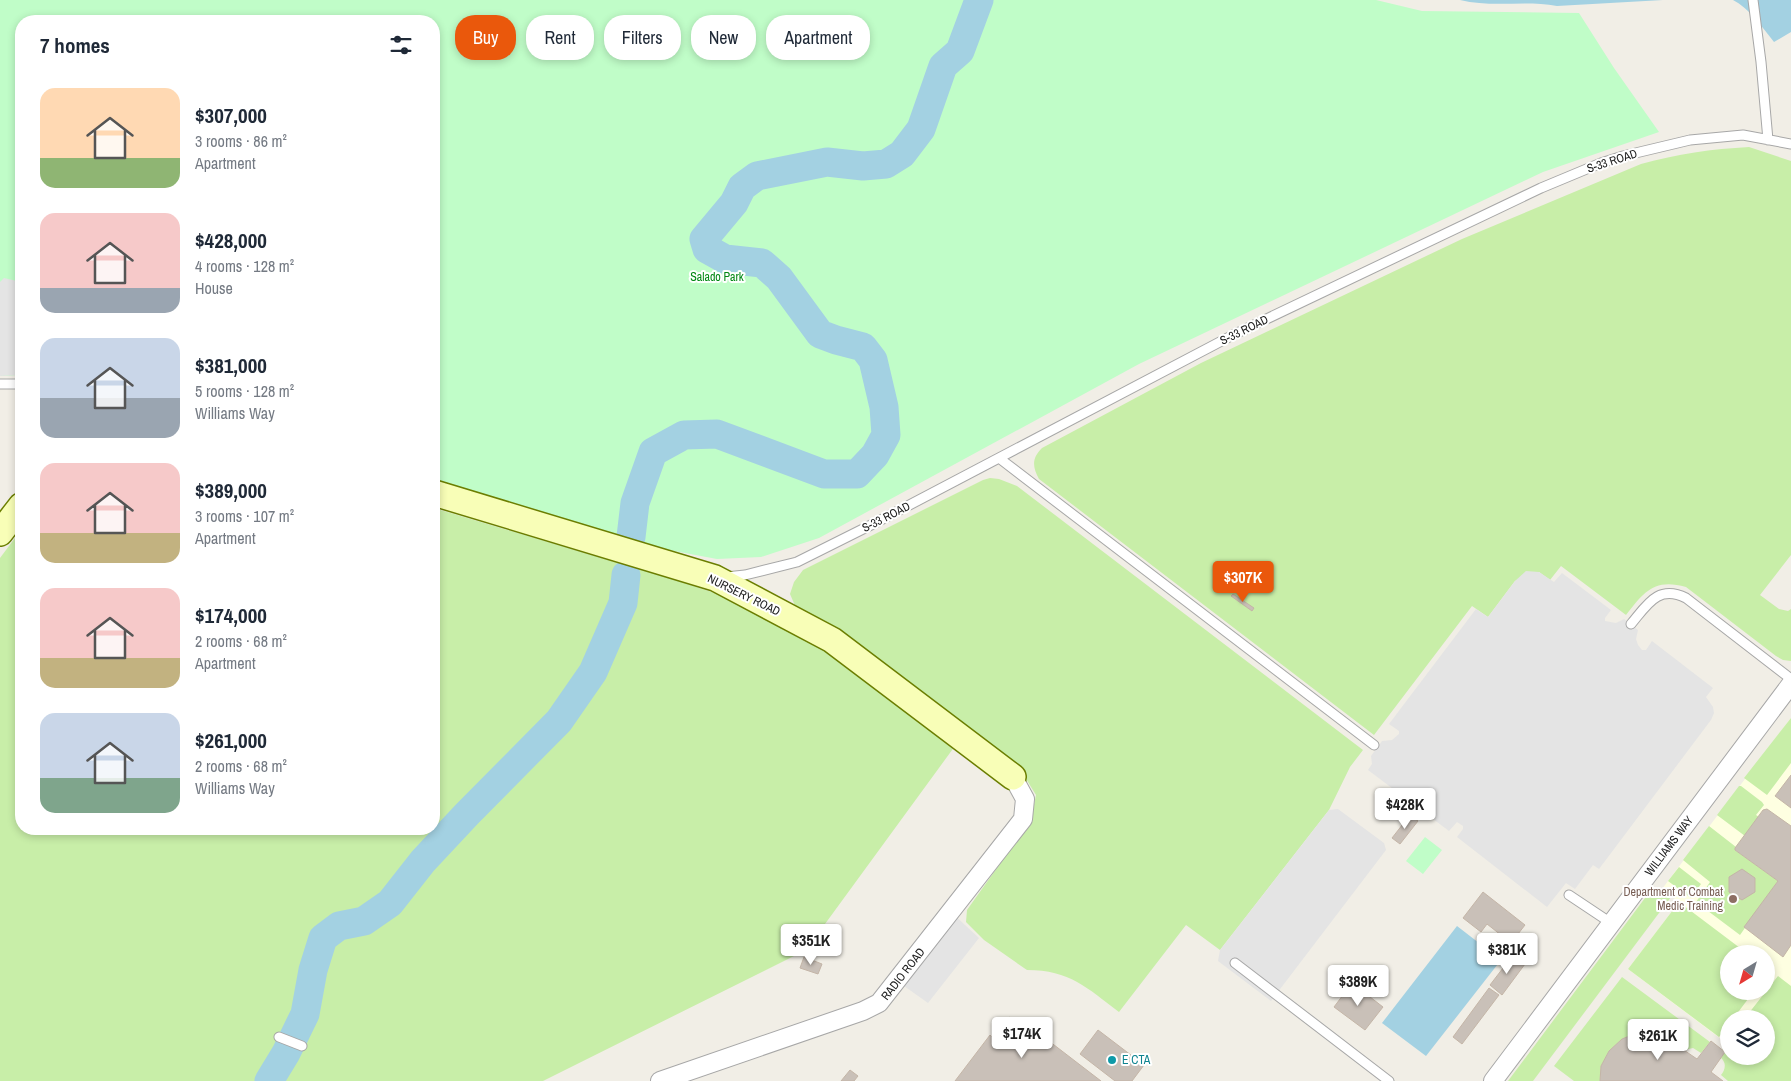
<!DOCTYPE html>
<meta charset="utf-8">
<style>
:root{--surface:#fff;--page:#f2f2f3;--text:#1f2937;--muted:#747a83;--accent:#ea580c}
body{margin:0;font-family:"Archivo Narrow",sans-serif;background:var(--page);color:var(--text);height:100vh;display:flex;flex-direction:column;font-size:19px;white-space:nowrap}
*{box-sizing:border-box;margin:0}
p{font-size:16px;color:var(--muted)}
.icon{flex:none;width:28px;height:28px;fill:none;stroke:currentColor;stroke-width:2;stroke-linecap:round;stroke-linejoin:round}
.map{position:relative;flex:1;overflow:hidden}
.drawer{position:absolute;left:15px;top:15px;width:425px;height:820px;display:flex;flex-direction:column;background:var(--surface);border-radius:20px;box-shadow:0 2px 8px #0003}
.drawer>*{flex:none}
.guide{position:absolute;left:455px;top:15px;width:475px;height:45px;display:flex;gap:10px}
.needle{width:32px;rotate:217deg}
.controls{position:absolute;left:1720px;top:945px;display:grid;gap:10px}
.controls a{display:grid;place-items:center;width:55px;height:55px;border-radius:50%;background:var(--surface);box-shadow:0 2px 8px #0003;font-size:25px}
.price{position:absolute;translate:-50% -42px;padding:0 11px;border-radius:5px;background:#fff;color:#222;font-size:16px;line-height:32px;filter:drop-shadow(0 1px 2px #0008)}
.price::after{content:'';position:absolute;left:50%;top:30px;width:15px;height:11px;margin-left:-8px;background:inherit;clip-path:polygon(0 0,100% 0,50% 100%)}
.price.active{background:var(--accent);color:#fff}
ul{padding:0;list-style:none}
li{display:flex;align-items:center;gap:15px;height:125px;padding:0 25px}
li span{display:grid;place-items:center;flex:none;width:140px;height:100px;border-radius:15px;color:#555}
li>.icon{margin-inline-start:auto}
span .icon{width:60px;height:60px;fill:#fffc;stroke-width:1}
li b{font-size:21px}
h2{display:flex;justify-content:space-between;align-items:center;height:60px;padding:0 25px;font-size:21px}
.tag{padding:0 18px;border-radius:20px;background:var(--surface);box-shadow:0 2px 8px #0003;font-size:18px;line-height:45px}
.tag.active{background:var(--accent);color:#fff}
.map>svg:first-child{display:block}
.education{fill:#feffe1;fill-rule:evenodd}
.grass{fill:#c8eea8}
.park{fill:#c0fdc8}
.parking{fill:#e4e4e4}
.water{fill:#a3d1e2}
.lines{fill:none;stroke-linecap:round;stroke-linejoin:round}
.river{stroke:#a3d1e2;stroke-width:29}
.building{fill:#c9c0b8;stroke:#c4b5a7}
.lane-casing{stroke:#a7a7a7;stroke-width:11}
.street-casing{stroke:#a7a7a7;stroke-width:20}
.secondary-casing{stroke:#6b7e00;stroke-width:28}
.lane{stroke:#fff;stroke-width:9}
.street{stroke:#fff;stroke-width:18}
.secondary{stroke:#f8feb7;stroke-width:25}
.education-dot{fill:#8d6e63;stroke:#fff;stroke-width:2}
.culture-dot{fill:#0f9aa8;stroke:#fff;stroke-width:2}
.labels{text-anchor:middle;stroke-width:4;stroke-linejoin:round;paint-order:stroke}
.street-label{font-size:12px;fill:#202020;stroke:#fff}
.park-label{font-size:12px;fill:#038814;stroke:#fff}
.education-label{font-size:12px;fill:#785e54;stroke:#fff;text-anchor:end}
.culture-label{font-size:12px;fill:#0d838f;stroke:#fff;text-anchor:start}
</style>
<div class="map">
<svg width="1791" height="1081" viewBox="0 0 1791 1081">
<rect width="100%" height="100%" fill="#f1eee6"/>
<path class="education" d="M1791,718V1081L1766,1056V1019H1729V1045L1628,969L1679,902L1662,889ZM1729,954H1766V991H1729Z"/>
<path class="grass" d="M1749,147L1791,161V555L1760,595L1779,609L1788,611L1791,609V661L1783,660L1776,656L1686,587C1654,578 1644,592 1626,615L1561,566L1550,580L1539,572L1515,581L1488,617L1472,606L1374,735L1039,479C1032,466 1032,458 1042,448L1201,363L1462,239L1641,164C1677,154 1712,149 1749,147Z
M990,478L999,479L1017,486L1363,750L1350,767L1329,810L1220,950L1186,925L1119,1012C1087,988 1070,970 1027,970L1024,968L984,940L966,922L967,910L1019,837L1032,814L1036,795L1023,774L796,608L790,594L794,582L803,570L983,480Z
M434,508L675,580L724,596L830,651L955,746L806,950L543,1081H0V558L21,530V829H434Z
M1791,718V763L1767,795L1744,778Z
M1739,786H1741L1762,802L1764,805L1756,815L1759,817L1745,836L1717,815Z
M1709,826L1736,847L1735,850L1778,881L1740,935L1696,902L1710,882L1683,860Z
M1679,867L1701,884L1691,898L1668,881Z
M1663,890L1671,897L1533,1081H1508L1648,894L1653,891Z
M1679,902L1748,954H1729V991H1754L1733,1019H1729V1025L1719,1037L1628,969Z
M1778,976L1791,986V1081H1728L1721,1075C1725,1070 1727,1063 1721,1058L1725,1052L1722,1049L1729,1048V1056H1766V1019L1745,1018Z
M1622,977L1710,1042L1701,1053L1693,1048L1684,1050L1673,1042L1637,1033L1622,1039L1609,1051L1601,1066L1600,1081H1574L1554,1066Z"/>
<path class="park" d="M0,0H1376L1422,11L1579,13L1614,68L1659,132L1543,172L1139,364L819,538L761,557L717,559L626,542L434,481V21H21V375L0,376Z
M1425,837L1442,850L1423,874L1406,861Z"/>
<path class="parking" d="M4,278L21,282V375L0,376V282Z
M1526,571L1539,572L1554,582L1562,573L1611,610L1605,618V621L1616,623L1624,619L1638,630L1636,639L1638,645L1642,650H1646L1652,641L1713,688L1706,697L1713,707L1714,713L1711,720L1599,869L1593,865L1575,889L1566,883L1547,907L1457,837L1463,829V826L1457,822L1449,831L1368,770L1372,764L1371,756L1382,741L1392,740L1399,734V731L1389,724L1476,609L1488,617L1515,581Z
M1338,809L1384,843L1386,850L1271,1001L1218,961L1220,950L1329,810Z
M951,912L979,938L928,1003L897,981Z"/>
<path class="water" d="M1460,0H1663L1557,6C1525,0 1492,8 1460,0Z
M1733,0H1791V32L1774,42C1763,28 1749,8 1733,0Z
M1457,926L1501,960L1426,1056L1382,1023Z"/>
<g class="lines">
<path class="river" d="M631,537L635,503L653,452L684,435L717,434L824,474H857L875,455L886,435L884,407L873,360L863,347L836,340L820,334L779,278L762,263L725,259L707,249L704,239L734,203L742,187L757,176L827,162L863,166L886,164L902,154L921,129L943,66L960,51L979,0
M269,1081L286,1053L305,1014L313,970L323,938L339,926L364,921L390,903L423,861L467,814L559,721L593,672L623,603L626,575"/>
</g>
<path class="building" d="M1233,594L1254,608L1252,611L1231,596Z
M1791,775V808L1775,796Z
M1767,809L1791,826V945L1783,957L1744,927L1778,881L1735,850V848L1763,810Z
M1410,815L1418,821L1400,844L1392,838Z
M1742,869L1755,878V892L1742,900L1729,892V877Z
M1483,892L1525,925L1511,943L1487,924L1481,932L1463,918Z
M1513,955L1525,964L1502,995L1490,985Z
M804,957L822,964L818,974L800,968Z
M1352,983L1383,1007L1365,1030L1334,1007Z
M1489,988L1499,995L1462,1044L1453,1037Z
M1009,1017L1029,1032L1032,1028L1101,1081H955L990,1035L993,1038Z
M1098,1030L1144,1065L1132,1081H1115L1080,1054Z
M1637,1033L1655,1034L1672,1042L1697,1059L1711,1041L1725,1052L1711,1072L1723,1081H1600L1601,1066L1609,1051L1622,1039Z
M850,1070L858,1076L854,1081H841Z"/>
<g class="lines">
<defs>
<path id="lane" d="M1753,0L1761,62L1768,140
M0,384H21
M999,458L1374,745
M726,577L745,575L797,562L877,522L1233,335L1541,188L1601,163L1623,156L1690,140L1743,135L1791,144
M1631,624C1647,605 1658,584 1686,598L1791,679
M1569,895L1611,923
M1235,963L1389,1081
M279,1037L302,1046"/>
<path id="street" d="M660,1081L863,1011L879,1003L1023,819L1025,799L1013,777
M1493,1081L1791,684"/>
<path id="secondary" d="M434,493L715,578L832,640L1013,777
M0,533L21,506"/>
</defs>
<use href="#lane" class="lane-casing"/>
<use href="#street" class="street-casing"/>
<use href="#secondary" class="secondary-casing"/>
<use href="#lane" class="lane"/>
<use href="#street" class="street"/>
<use href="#secondary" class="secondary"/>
</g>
<circle class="education-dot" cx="1733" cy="899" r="5"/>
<circle class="culture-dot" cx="1112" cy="1060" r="5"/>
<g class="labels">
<g class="street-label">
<text transform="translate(1612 161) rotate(-18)" y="4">S-33 ROAD</text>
<text transform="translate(1244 330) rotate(-26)" y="4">S-33 ROAD</text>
<text transform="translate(886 517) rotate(-27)" y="4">S-33 ROAD</text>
<text transform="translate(744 595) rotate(26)" y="4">NURSERY ROAD</text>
<text transform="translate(1669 846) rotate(-53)" y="4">WILLIAMS WAY</text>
<text transform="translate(903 974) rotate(-52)" y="4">RADIO ROAD</text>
</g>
<g class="park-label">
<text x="717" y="281">Salado Park</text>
</g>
<g class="education-label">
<text x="1723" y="896">Department of Combat<tspan x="1723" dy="14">Medic Training</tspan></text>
</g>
<g class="culture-label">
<text x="1122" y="1064">E CTA</text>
</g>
</g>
</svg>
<div class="controls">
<a><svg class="needle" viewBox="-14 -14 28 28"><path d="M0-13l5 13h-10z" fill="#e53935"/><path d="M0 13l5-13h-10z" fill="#747a83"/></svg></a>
<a><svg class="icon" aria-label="layers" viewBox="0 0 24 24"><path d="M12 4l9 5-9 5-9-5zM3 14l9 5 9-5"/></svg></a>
</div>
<b class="price active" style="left:1243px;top:603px">$307K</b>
<b class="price" style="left:1405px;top:830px">$428K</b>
<b class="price" style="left:811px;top:966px">$351K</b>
<b class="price" style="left:1507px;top:975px">$381K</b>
<b class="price" style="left:1358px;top:1007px">$389K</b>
<b class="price" style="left:1022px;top:1059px">$174K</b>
<b class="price" style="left:1658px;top:1061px">$261K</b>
<div class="guide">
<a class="tag active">Buy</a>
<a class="tag">Rent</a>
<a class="tag">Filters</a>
<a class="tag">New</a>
<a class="tag">Apartment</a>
</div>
<section class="drawer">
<h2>7 homes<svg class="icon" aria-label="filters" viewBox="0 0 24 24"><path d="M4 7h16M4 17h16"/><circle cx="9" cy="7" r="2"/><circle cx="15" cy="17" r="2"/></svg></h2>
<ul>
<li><span style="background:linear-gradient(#ffd9b3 70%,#8fb573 0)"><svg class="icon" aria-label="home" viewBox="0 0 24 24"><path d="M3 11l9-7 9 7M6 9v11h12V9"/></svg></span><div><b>$307,000</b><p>3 rooms · 86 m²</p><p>Apartment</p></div></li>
<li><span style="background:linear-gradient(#f6c9c9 75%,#9aa5b1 0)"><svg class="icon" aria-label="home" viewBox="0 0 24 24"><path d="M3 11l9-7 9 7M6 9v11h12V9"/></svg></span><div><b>$428,000</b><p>4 rooms · 128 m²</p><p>House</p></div></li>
<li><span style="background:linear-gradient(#c9d6e8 60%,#9aa5b1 0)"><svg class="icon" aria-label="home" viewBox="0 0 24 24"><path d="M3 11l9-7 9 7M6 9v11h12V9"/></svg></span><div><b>$381,000</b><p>5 rooms · 128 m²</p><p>Williams Way</p></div></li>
<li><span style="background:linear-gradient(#f6c9c9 70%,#c2b280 0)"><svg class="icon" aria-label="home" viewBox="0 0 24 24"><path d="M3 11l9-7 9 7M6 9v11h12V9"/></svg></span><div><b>$389,000</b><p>3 rooms · 107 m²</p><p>Apartment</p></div></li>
<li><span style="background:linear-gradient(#f6c9c9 70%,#c2b280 0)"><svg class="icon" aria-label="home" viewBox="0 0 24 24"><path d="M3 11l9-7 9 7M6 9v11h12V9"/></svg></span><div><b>$174,000</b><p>2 rooms · 68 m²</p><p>Apartment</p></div></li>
<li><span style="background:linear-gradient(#c9d6e8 65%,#7fa58c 0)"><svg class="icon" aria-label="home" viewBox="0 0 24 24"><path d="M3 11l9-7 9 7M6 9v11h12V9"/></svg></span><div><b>$261,000</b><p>2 rooms · 68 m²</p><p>Williams Way</p></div></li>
</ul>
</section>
</div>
